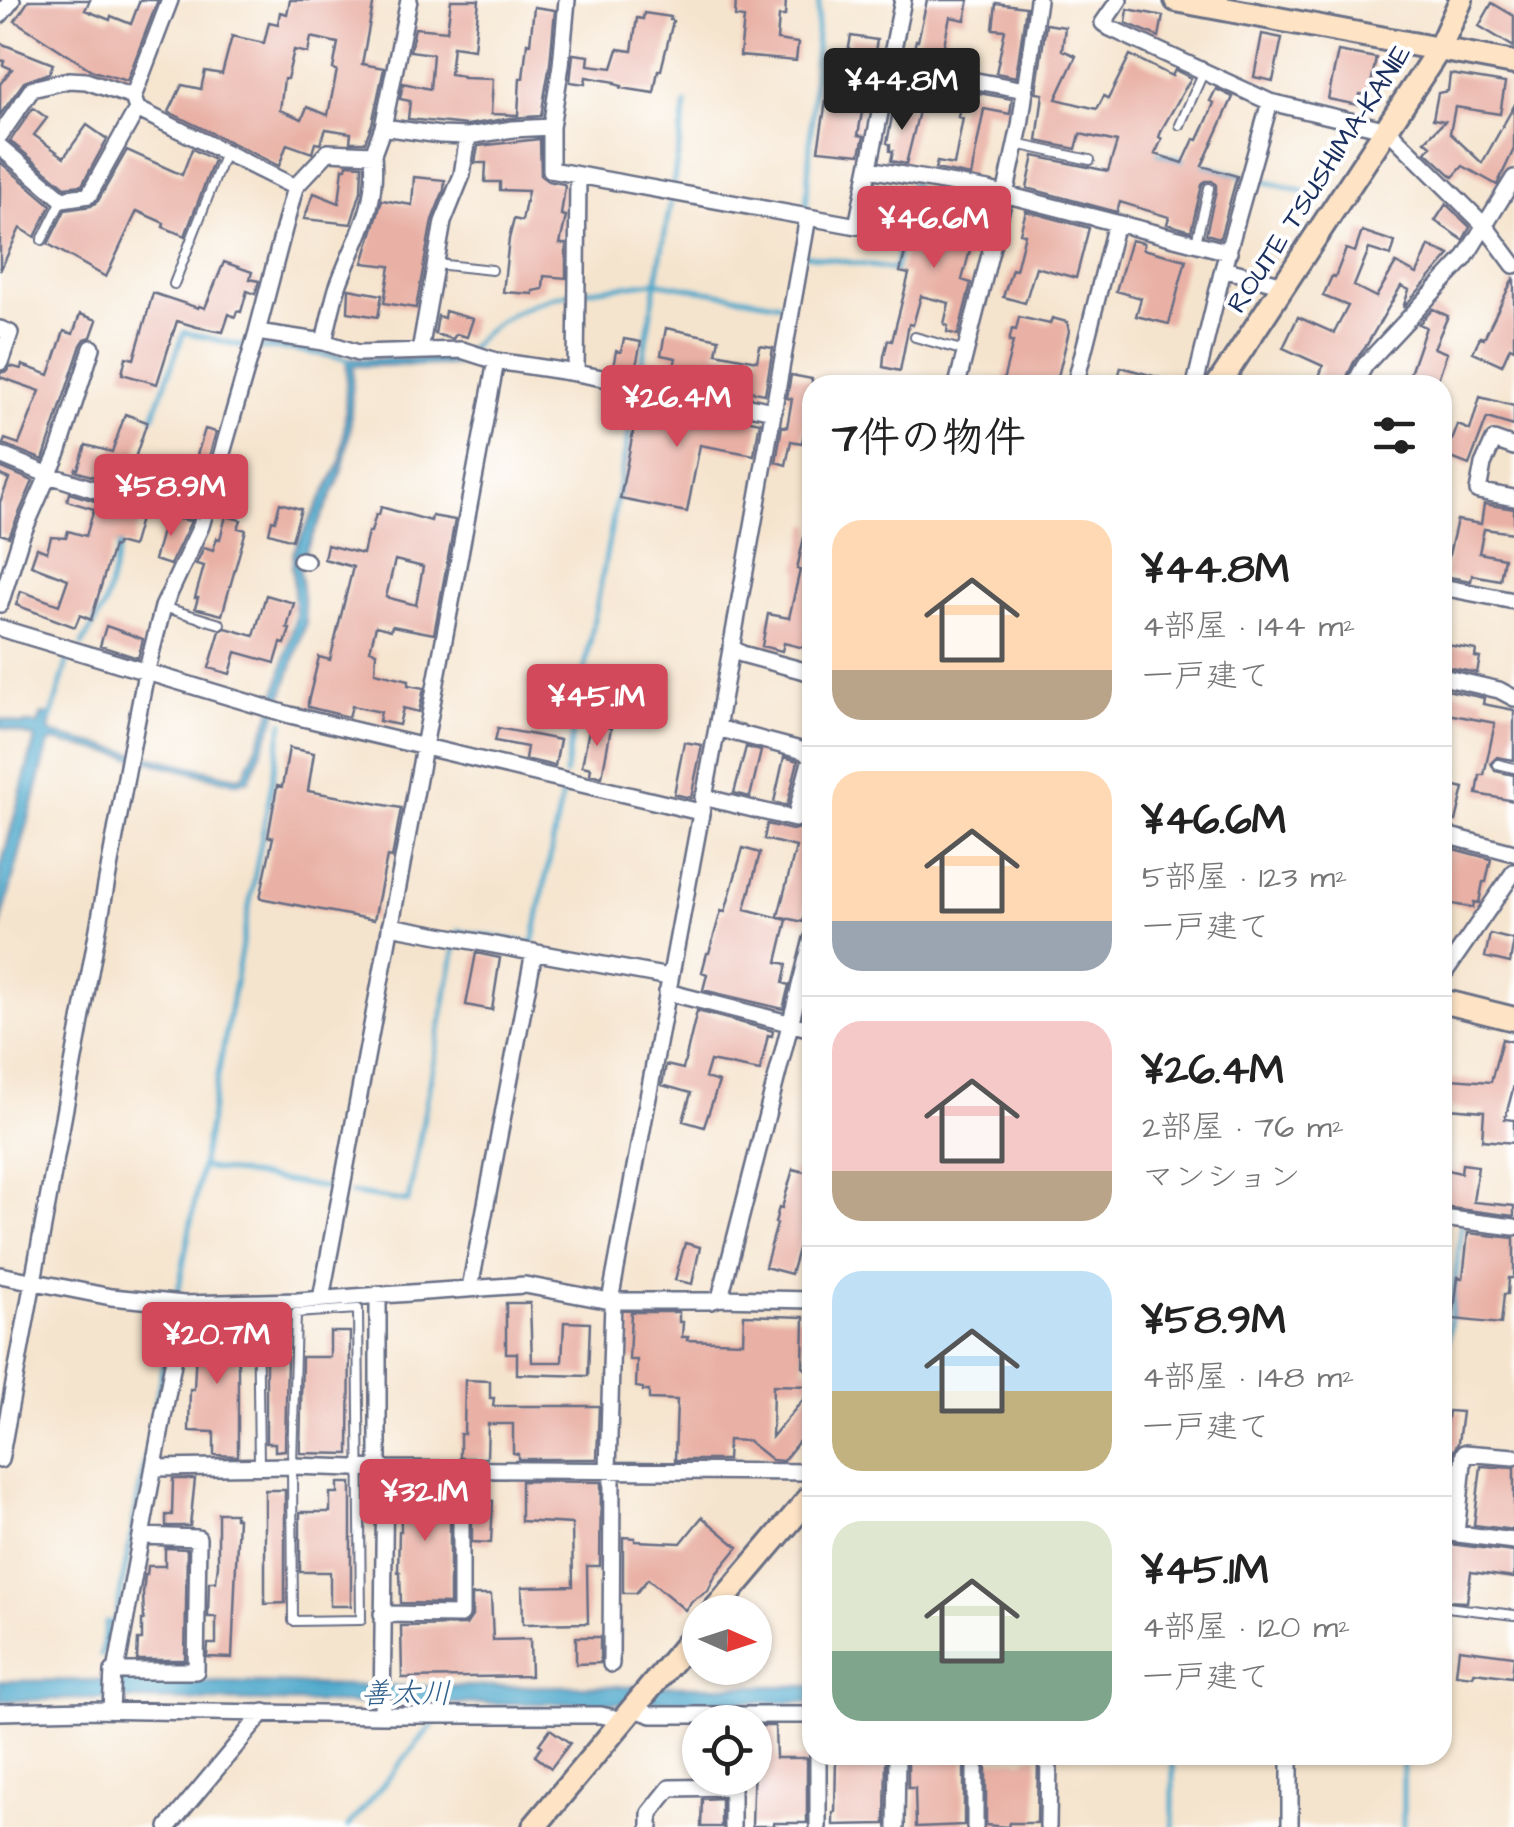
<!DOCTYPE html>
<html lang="ja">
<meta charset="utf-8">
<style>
:root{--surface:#fff;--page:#f6f6f6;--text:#222;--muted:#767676;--line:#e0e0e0;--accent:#d1495b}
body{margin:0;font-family:"Architects Daughter","Klee One",sans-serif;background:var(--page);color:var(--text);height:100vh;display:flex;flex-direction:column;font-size:38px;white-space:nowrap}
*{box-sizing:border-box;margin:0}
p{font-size:32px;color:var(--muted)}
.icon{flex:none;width:55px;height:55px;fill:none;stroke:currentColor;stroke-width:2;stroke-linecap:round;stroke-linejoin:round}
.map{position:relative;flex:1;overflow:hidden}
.side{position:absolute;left:802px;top:375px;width:650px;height:1390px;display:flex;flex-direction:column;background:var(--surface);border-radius:30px;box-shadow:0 2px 8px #0004}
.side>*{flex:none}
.needle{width:65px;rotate:93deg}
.controls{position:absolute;left:682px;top:1595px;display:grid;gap:20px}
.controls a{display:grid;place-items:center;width:90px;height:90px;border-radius:50%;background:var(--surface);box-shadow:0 2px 8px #0004;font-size:50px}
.price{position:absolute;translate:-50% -85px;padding:0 22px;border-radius:10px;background:var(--accent);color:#fff;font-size:32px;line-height:65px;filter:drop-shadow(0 2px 5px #0008)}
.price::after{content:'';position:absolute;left:50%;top:60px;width:30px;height:22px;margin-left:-15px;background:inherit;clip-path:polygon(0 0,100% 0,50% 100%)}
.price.selected{background:#222;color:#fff}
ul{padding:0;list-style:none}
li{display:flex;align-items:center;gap:30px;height:250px;padding:0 30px}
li+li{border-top:2px solid var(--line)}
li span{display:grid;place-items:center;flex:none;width:280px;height:200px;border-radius:30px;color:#555}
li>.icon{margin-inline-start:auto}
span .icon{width:120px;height:120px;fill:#fffc;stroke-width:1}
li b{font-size:42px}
h2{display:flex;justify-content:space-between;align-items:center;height:120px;padding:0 30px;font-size:42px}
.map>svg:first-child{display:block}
.water{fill:#4ea8cb;stroke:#346c94;stroke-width:2.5}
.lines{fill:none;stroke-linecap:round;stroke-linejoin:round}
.stream{stroke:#4ea8cb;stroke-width:5}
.building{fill:#e9b1a5;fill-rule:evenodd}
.lane-casing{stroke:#676e85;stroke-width:12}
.street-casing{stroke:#676e85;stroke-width:20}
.secondary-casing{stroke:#676e85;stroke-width:28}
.lane{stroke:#fff;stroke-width:8}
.street{stroke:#fff;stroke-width:15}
.secondary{stroke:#fee4c5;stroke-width:22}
.labels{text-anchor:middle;stroke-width:8;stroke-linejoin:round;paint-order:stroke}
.street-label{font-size:28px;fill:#1b2f5e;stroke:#fff}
.water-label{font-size:30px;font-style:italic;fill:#2f5f8a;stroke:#fff}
</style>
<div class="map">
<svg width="1514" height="1827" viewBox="0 0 1514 1827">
<rect width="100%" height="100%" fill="#fff"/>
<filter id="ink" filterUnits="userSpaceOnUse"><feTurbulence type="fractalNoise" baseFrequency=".01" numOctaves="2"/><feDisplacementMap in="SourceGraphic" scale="20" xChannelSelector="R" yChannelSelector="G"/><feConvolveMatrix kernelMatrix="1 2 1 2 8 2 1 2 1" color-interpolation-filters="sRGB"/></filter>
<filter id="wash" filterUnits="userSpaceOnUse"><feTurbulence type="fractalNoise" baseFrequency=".0048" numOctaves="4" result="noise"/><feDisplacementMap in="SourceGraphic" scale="40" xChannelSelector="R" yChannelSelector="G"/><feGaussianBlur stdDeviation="2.25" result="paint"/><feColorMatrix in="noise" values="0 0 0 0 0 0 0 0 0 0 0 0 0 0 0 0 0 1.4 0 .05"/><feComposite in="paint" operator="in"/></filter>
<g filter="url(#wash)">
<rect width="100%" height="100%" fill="#f5e4cd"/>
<path class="water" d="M470,346L472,347L467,365L353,366L350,430L344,463L338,482L299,564L306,623L274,721L249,780L236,783L121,755L53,741L49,743L0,928V871L35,738L0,727V719L22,725L25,723L38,725L42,714L52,715L49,730L53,734L236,777L243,776L270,717L296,616L292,567L294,551L341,461L345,420L347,359H462Z
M115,1680L388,1686H812V1703L651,1701L632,1703L394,1704L84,1699L0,1701V1681Z"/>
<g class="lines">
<path class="stream" d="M1149,151L1187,161
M1197,164L1243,176
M1255,179L1317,195
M673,185L686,104
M806,210L819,0
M806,255L895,270L911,184L915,185
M582,291L655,282L787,305
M260,348L289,349L342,358L350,362
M469,351C489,320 537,299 572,293
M639,381L671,199
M153,417L184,332L246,347
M82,645L104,607L122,537
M51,718L68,659
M565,775L637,390
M458,935L459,931L533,944L563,790
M202,1167L332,1189
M351,1193L408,1202L456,942
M178,1293L283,722
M1442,1387L1462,1225
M106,1647L109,1633L115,1623
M101,1656L106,1622L115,1623L173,1310
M348,1827L435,1722
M1173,1827V1755
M1403,1827V1755"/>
</g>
<g id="blocks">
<path class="building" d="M29,0H90L85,10L110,20L111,16L131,24L140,0H158L127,81L93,71L15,21Z
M290,0H374L362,64L384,68L372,124L365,142H350L351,133L326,129L320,144L315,143L312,153L287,144L279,166L169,112L182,85L201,89L205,71L222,74L232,36L264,43L269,22L278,24L280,12L287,14ZM311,37L338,43L333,69L337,70L328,115L307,107L302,119L280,110L284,79H287L294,50L308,53Z
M451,0H479L474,49L453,46L450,74L463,76V78L493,79L491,114L518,115L520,78H523L527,43L530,44L534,7L555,10L550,64L541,116L511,118L467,125L408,119L410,101L400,99L403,83L430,89L433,54L410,51L415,28L447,31Z
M736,0H786L785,16H779L777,40L798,43L796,61L740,56L744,18L735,17Z
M927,0H969L965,20L950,17L940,63L912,58L916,40L918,41Z
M996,3L1026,7L1016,77L996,73L1005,30L993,29Z
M1492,3L1514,16V47L1479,26Z
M1128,9L1163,16L1159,37L1126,23Z
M644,13L671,17L670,20L673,21L661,70H658L654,93L621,88L622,86L614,84L615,82L586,77L585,84L570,82L573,54L589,56L588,65L612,68L618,49L632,51L637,18L643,19Z
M1046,24L1065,27L1062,50L1076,56L1056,99L1097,109L1104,96L1108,99L1130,55L1172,76L1175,70L1191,78L1162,129L1159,137L1162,139L1155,154L1183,163L1194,139L1198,140L1208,118L1214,103L1210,101L1216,89L1233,97L1202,166L1237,176L1220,238L1206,234L1216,190V185L1212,181H1206L1202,185L1191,231L1167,224L1169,217L1120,202L1117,212L1027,188L1034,156L1108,171L1117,142L1080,134L1076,149L1037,141L1043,94L1036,93Z
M1262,34L1282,38L1273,81L1254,77Z
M851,36L877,40L873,63L847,58Z
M0,43L53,64L49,73L24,82L0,115V84L12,69L3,65L4,61L0,60Z
M1338,51L1376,58L1369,95L1360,94L1358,105L1328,99Z
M1450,74L1505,83L1500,114L1455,107L1450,133L1482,163L1514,106V149L1497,185L1463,166L1453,177L1426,152L1431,146L1425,141L1445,121L1433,119L1438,93L1448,91Z
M828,89L865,95L858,135L864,136L860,154L818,150Z
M968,91L1012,99L1010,114L984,109L971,176L935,169L937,162L954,165L963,118L958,117L962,100L966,101Z
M894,106L919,111L906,164L891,161L893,151H890V144L887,143Z
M33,108L47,118L34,135L64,157L87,125L107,139L82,185L65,187L10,141Z
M540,139L541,176L548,181L564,184L565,187L561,215L566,216L560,244H566V278L544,276L543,289L533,291V294L503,292L509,239L514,219L522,221L528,191L500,190V182H485L486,163H475L478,146Z
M192,149L214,160L185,236L163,227L164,223L137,211L106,277L48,244L65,210L91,206L98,201L127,150L182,175Z
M0,162L51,205L35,237L20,228L0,271Z
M347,164L362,165L361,191L351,224L304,219L314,193L339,203L343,168H346Z
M414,177L445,180L444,190L432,220L416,308L384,303L390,266L363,263L382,200L412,205Z
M918,203L979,217L962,280L971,283L958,335L947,332L948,326L944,324L949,303L921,296L913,325L909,324L900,371L883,367L884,356L888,340L892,341L909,274L900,272Z
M1446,204L1470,227L1463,240L1435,221Z
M1026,211L1089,228L1076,278L1036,267L1025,303L1003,297L1012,269L1016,270L1025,234L1020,233Z
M1362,231L1395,242L1391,256L1369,249L1354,286L1376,297L1396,263L1417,274L1429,246L1450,255L1403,308L1409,290L1401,286L1365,348L1355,360L1343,385H1316L1323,366L1283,348L1298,317L1334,333L1348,306L1323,296L1332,276L1335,277L1346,249L1355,252Z
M1131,240L1144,243L1143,249L1186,260L1169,324L1136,316L1141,298L1116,291Z
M224,262L252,272L250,279L259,281L255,294L247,291L241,312L237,311L235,317L229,314L223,332L197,327L177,321L157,384L122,374L126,357L134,359L153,293L198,308L199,306L205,308Z
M1514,277V349L1510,347L1502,365L1473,352L1480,337L1484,338Z
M349,289L382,295L378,317L348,312Z
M1433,309L1448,316L1434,348L1447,353L1436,385H1406L1426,327L1419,324Z
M445,311L473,319L467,337L456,334L453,339L435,334L438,316L444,318Z
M80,314L97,320L91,337L85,339L81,345L43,460L3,444L5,439L19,444L40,391L0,377V373L7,371L10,366L21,369L22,365L49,375L64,331L73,334Z
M1019,317L1050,324L1052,318L1067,322L1069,331L1056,385H1002L1013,342H1009L1012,329L1016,330Z
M666,328L719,339L716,353L757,361L760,346L773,348L765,394L750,391V395L671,380L676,358L661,355Z
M624,339L641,342L635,371L613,367L616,351L621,352Z
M1121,367L1171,381L1170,385H1116Z
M791,375L812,379V411L810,423L806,422L802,443L791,441L786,465L776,462L782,426L787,427L792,399L787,398Z
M640,397L760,422L754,455L700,445L687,512L620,499Z
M1480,397L1514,406V426L1487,418L1469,465L1446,456L1458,425L1470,430Z
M125,414L147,422L133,464L131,488L75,471L76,468L78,469L86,445L112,452Z
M205,429L216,432L197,499L172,495L174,487L182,489L186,473L191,475Z
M0,467L33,481L9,537L0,534V502L9,479L0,475Z
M69,493L121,509L120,513L140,519L132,547L117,543L116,547L113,546L91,620L80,615L75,627L16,605L21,591L59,605L68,579L31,565L37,548L47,552L51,537L66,538L68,531L86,536L94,509L67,501Z
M280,503L301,509L292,540L269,533L272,520L275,521Z
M1484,504L1514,509V533L1484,529L1479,553L1504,558L1500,580L1472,575L1471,581L1444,576L1457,520L1481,524Z
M381,507L431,521L432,516L455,520L434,634L392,626L391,630L376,626L370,650L376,652L375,672L409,680L408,685L424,688L419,712L403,708L399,725L379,721L381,712L352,706L349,717L308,707V702L319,657L330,660L353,567L324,559L327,545L363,554L368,532H371L376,514L379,515ZM395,560L423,567L416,605L386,597Z
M226,516L241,520L238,528L246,530L222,615L195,608L198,598H195L204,566L196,564L204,547L213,550L217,538L220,539Z
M166,517L191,521L170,565L154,560Z
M807,524H812V650L784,643L782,651L762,646L768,614L789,618L800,570L797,569Z
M266,595L294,603L287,628L290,629L285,644L281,643L275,663L236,652L230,674L209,668L220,631L226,628L254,636Z
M106,626L143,639L138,658L100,646Z
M1442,644L1476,650L1475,657L1480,658L1477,673L1442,666Z
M1442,689L1484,698L1483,704L1514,710V760L1497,757L1491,763L1495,771L1514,775V801L1477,794L1480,775H1484L1495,723L1442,713Z
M590,724L611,728L602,777L590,774L591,768L582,766Z
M498,728L560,740L555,766L525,759L527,747L495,741Z
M684,742L702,745L691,798L674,794Z
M746,747L761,751L750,797L734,793Z
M289,748L314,753L308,791L401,808L392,858L387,857L374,920L260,898L273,837H268L277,786L282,787Z
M784,757L798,761L787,806L774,802Z
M1447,784L1464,788L1456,821L1442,818V802Z
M767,824L792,830L803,827L812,829V895L809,894L803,922L778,916L796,847L764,839Z
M1442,846L1491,859L1486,882H1483L1479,903L1474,902L1473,908L1448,903L1449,900L1442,899Z
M743,848L760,853L745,909L787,920L777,962L787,964L783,983L789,985L783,1009L703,990L707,974L702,972L707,953H709L721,911L725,912Z
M1490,934L1514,940L1510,963L1485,957Z
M476,953L500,958L492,1010L466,1005Z
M697,1011L773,1031L772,1036L768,1035L760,1071L710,1061L705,1078L719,1082L704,1127L683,1121L691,1093L662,1085L666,1065L683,1069Z
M1502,1039L1514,1042V1085L1505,1119L1514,1120V1143L1482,1140L1484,1111L1449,1108L1451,1079L1491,1082Z
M1462,1164L1478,1166L1473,1202L1514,1206V1216L1442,1207V1169L1461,1173Z
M793,1169L812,1174V1200L791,1274L765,1267L777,1224L775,1223L779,1207L782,1208Z
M1468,1233L1514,1238V1278H1509L1508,1294H1504L1501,1324L1453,1319L1458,1277L1463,1278Z
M685,1243L700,1247L692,1284L675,1280Z
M506,1303H530L532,1362H562L564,1322L590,1323L588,1376L517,1374V1353H506Z
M631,1312H679V1322H683L682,1337H688L687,1340L743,1342L744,1315L804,1317L803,1367L812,1374V1386L773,1385L772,1437L812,1389V1425L783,1461L772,1460L748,1441L728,1440L727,1460H675L677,1400L649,1399V1391H643V1388L636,1387L637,1360H629Z
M224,1322H238V1456L214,1455V1432L189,1431L190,1389H194L197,1326H221Z
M285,1329V1357H287L285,1450L275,1451V1443H266V1330Z
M330,1332H350L349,1454L300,1453L302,1357H330Z
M465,1380L490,1381V1398H494L493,1406H599L597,1459H518V1454L513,1453V1424H488L487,1458H460V1434H464Z
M1448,1411L1462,1412L1458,1443L1453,1452L1447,1507L1442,1506V1452Z
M1481,1466L1514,1468V1530L1474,1525Z
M173,1479H195L190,1526H166V1515H172Z
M521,1481L601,1482L600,1566H587L588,1623L523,1624L522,1587L573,1586L572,1524L521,1521Z
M338,1483H351V1606H330V1572H300V1512H330V1493H338Z
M400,1483L446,1485V1493H450V1604L401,1603L400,1572H398L399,1531H401Z
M265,1490H285V1603L265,1604Z
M472,1499L493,1501L491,1543L472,1542Z
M218,1513H235V1518H238L232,1658L207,1657L208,1644H216V1617H208L209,1582H216L218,1565Z
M702,1517L738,1547L716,1574L708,1591L692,1601L685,1610L648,1579L636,1593H623V1537L635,1538V1541L681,1543Z
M1442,1543L1514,1552V1578L1471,1572L1467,1602L1442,1601Z
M165,1548L187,1549L185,1660H137L138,1640H142V1620H144L143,1593L145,1575H147L148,1566H165Z
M472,1595H491L493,1640L530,1639L531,1676L402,1678L401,1626L466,1625L472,1616Z
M576,1637H600V1663L576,1664Z
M1459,1649L1514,1656L1512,1677L1474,1672L1473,1676L1456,1674Z
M755,1726H775L776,1758H807V1823H774V1826H752Z
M550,1729L570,1743L551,1768L535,1756L542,1746L539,1744Z
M866,1755H886L885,1824L833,1825V1812H835L836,1758H866Z
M943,1757H964V1825L916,1827L915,1788H908V1762L943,1760Z
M1026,1757H1038L1037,1823H1009L1008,1827L986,1825V1760H1026Z
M721,1798V1827H701L702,1799Z"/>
</g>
</g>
<g filter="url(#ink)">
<use href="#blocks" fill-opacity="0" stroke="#676e85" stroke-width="2.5"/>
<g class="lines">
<defs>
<path id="lane" d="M1180,125L1204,71
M1016,144L1090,160
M42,240L62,200
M1196,242L1209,188
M436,264L492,270
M174,284L225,153
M915,337L965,351
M163,607L220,624
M1498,764L1514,768
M257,1302L259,1466
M358,1309L361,1620L293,1621L292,1466L296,1313Z
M1447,1607L1514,1615"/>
<path id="street" d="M567,0L561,65L551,127V170L808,217
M1119,0L1103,23L1110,28L1270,102L1388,130L1485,226L1514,265
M0,15L12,0
M890,65L1025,90
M137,109L295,187
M383,127L440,135L468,136L513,129L551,127
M0,135L32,89L69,80L86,81L133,97L170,0
M0,147L62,199L89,195L137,109L133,97
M869,169L988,190L1229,252
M1223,269L1284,285
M0,329L10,333L0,362
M257,332L324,342L358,353L462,350L496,361L576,373L774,411
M324,342C328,324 332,306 337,289C355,237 378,213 373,154
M420,351L443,222L462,175L468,136
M576,373L578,177
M957,385L1005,195L1020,126L1038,0
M1075,385L1116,223
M1195,385L1223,269L1270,102
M1354,385L1365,365L1464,259L1514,178
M1514,447L1494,440L1483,464L1478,491L1514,498
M0,455L49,475L122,498L205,512
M301,560L306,561
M1442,587L1514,601
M0,604L21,537L58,453L92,348
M0,628L290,715L700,812
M731,647L742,654L812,673
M1442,677L1499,690L1514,698
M703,797L795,819L811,758L804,751L717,728
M1442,834L1514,853
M390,926L669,977
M1442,976L1514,872
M667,992L812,1029
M1442,1218L1514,1227
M0,1275L111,1297L184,1304L297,1301L525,1285L610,1301H711L720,1298L812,1300
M470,1288L534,952
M378,1294V1463L385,1469L382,1715
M720,1298L812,939
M321,1299L496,361
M610,1301L717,728L808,217L857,226L903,0
M0,1460L131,750L146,673L163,607L201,526L257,332L295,187L328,152L373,154L383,127L409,0
M154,1468L292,1466L385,1469L812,1472
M608,1470L613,1301
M1442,1532L1514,1541
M1456,1534L1464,1453L1514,1457
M142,1536L198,1538L196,1671H116L184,1304
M382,1614L461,1615V1469
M611,1664L612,1470
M632,1708L652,1715H812
M111,1710L113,1671
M0,1712L87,1710L382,1715H601L623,1720
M168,1827L264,1712
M650,1827V1813L670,1788L732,1787V1778
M732,1827V1787
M818,1827V1755
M896,1827L897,1755
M975,1827V1755
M1048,1827L1049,1755
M1290,1827V1755"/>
<path id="secondary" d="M1176,0L1514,63
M1218,385L1439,49L1461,0
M1442,1001L1514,1019
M713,1612L812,1495
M534,1827L700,1628"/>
</defs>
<use href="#lane" class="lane-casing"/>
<use href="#street" class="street-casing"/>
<use href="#secondary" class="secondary-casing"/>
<use href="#lane" class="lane"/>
<use href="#street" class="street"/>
<use href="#secondary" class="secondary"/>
</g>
</g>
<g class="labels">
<g class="street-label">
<text transform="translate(1318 178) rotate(-57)" y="10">ROUTE TSUSHIMA-KANIE</text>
</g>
<g class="water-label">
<text x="406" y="1703">善太川</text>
</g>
</g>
</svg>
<div class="controls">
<a><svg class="needle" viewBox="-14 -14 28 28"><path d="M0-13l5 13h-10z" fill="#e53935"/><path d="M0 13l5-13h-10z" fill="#767676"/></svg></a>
<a><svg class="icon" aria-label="locate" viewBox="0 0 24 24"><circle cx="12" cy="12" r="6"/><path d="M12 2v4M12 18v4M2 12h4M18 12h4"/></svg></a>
</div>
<b class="price selected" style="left:902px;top:133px">¥44.8M</b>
<b class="price" style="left:934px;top:271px">¥46.6M</b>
<b class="price" style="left:677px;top:450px">¥26.4M</b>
<b class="price" style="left:171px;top:539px">¥58.9M</b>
<b class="price" style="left:597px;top:749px">¥45.1M</b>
<b class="price" style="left:217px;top:1387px">¥20.7M</b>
<b class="price" style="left:425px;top:1544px">¥32.1M</b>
<section class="side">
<h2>7件の物件<svg class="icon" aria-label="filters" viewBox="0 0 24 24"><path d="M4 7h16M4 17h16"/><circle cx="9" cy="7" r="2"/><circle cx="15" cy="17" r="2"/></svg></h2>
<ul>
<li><span style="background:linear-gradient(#ffd9b3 75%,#b9a48a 0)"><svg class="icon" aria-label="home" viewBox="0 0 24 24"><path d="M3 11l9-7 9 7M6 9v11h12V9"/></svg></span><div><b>¥44.8M</b><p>4部屋 · 144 m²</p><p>一戸建て</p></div></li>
<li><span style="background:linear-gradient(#ffd9b3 75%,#9aa5b1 0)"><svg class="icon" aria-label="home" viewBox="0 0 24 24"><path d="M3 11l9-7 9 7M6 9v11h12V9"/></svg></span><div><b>¥46.6M</b><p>5部屋 · 123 m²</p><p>一戸建て</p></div></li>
<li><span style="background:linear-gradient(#f6c9c9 75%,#b9a48a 0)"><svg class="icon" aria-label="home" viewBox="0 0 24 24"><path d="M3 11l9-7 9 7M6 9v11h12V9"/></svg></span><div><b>¥26.4M</b><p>2部屋 · 76 m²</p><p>マンション</p></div></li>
<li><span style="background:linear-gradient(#bfe0f5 60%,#c2b280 0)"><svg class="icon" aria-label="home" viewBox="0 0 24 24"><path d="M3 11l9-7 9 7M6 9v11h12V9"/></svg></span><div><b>¥58.9M</b><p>4部屋 · 148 m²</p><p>一戸建て</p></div></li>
<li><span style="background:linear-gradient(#dfe7d0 65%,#7fa58c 0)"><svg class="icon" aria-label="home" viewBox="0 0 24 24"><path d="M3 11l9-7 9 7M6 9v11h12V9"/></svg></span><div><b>¥45.1M</b><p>4部屋 · 120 m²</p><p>一戸建て</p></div></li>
</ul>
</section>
</div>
